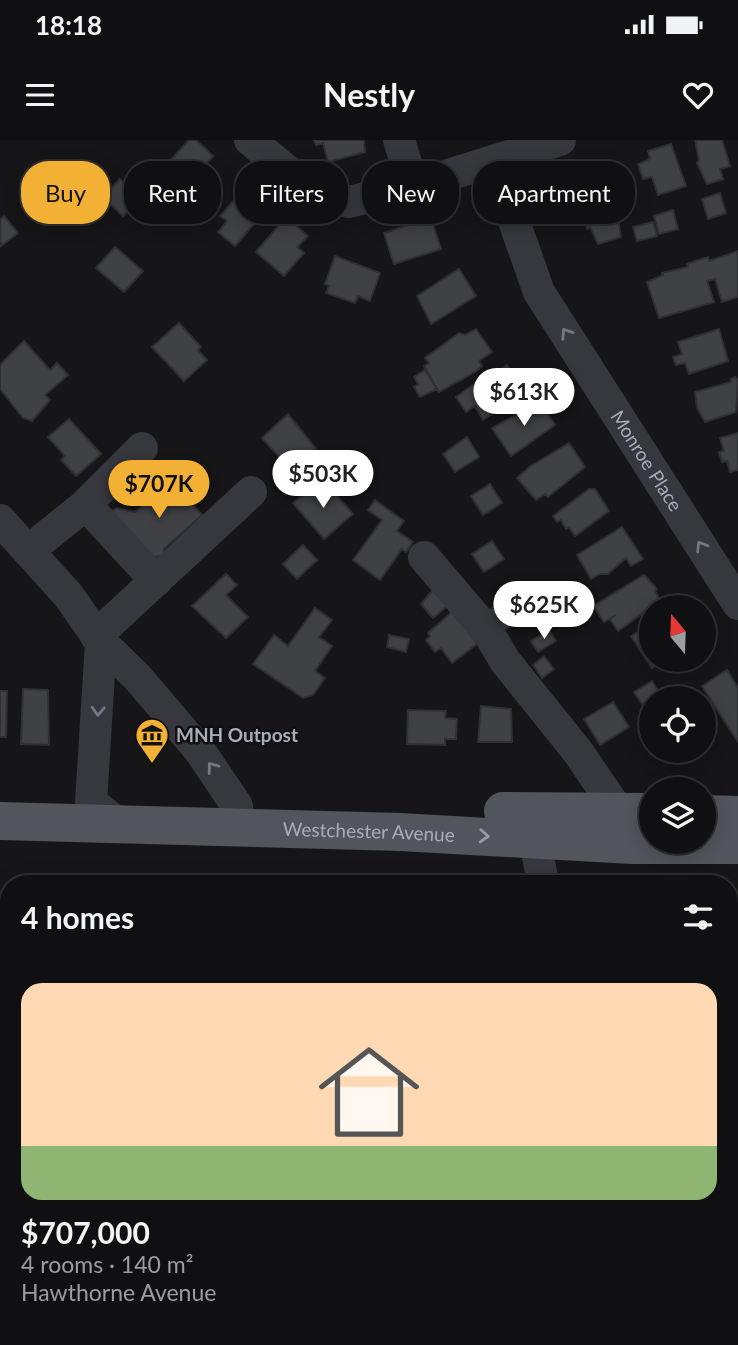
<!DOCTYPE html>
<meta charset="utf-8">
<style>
:root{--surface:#101012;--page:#1e1e20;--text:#f1f3f6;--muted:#9c9d9f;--line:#303032;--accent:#f2b134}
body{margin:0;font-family:Lato,sans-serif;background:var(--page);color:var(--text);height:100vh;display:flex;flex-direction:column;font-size:26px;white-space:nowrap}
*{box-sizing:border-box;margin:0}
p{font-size:23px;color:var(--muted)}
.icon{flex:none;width:38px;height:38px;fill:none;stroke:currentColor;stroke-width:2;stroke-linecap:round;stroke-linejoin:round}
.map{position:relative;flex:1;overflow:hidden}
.sheet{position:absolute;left:0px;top:735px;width:738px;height:471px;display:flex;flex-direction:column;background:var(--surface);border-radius:28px 28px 0 0;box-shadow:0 4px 18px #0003,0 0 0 2px var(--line)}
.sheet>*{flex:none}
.guide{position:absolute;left:21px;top:21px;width:696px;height:63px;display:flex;gap:14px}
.needle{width:46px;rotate:341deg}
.fabs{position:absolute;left:639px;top:455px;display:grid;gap:14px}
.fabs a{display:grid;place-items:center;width:77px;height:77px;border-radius:50%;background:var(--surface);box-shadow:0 4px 18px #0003,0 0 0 2px var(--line);font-size:35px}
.price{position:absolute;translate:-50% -60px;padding:0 16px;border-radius:24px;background:#fff;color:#222;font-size:23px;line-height:46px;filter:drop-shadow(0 2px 4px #0008)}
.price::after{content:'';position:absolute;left:50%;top:42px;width:21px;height:16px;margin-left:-10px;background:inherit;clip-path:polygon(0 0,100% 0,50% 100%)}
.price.selected{background:var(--accent);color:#111}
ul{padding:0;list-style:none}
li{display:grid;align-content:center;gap:14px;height:371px;padding:0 21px}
li span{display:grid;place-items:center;height:217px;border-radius:21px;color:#555}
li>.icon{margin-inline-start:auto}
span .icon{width:126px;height:126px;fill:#fffc;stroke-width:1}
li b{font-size:30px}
h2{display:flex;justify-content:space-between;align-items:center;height:84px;padding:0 21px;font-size:30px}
.tag{padding:0 24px;border-radius:28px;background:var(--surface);box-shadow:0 4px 18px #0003,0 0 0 2px var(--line);font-size:24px;line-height:63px}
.tag.selected{background:var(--accent);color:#111}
.status{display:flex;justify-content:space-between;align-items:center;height:49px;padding:0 35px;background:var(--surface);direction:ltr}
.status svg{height:19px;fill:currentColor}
header{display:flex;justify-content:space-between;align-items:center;height:91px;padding:0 21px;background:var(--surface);font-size:32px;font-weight:700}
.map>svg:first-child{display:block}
.building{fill:#404145;stroke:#303034;stroke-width:2}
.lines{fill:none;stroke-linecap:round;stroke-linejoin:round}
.minor{stroke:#37383d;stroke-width:32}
.major{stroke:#53555c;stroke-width:38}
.oneway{stroke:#757881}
.oneway2{stroke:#979ba6}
.labels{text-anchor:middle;stroke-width:5;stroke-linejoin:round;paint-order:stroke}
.street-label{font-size:19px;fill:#a8adb8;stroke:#111113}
.poi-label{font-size:19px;font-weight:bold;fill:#a8adb8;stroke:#111113;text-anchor:start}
</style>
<div class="status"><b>18:18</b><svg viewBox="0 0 49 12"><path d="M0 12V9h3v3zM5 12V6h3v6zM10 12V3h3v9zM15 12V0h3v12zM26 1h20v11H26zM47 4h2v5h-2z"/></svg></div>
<header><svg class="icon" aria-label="menu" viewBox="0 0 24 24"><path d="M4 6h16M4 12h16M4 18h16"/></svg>Nestly<svg class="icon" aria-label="heart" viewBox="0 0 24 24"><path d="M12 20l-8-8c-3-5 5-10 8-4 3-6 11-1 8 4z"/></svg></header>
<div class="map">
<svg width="738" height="1205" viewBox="0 0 738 1205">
<rect width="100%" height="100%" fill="#161618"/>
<path class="building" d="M189,0H196L213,16L179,53L158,34Z
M314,0H364L365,12L328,22L323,3L316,5Z
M695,0H722L730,26L720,29L723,39L707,44L697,23L699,20Z
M671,4L686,46L658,55L652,37L643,39L638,24L650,19L648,11Z
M603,23L606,30L619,26L625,46L614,49L615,52L611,53L610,50L582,59L570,58L567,36Z
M120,39L140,59L123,76L103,57Z
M249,43L272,63L235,106L218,92L227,81L220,76Z
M720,53L726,73L708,79L702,59Z
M613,61H621L623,68L621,69L623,77L618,79L621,97L598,104L590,87L587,89L585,69Z
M673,70L678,89L659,94L654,76Z
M4,76L18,93L1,106L0,80Z
M286,77L308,96L297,107L304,113L284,136L256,112Z
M431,78L441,109L394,124L384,93Z
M653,82L657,96L637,101L633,87Z
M115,107L143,131L124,152L96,128Z
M738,111V157L722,162L715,139L707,141L714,162L659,178L647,142L663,135L662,133L688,127L687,124L708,117L709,121Z
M335,116L380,133L370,161L358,156L355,163L326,153L329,146L325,144Z
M459,129L476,156L431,184L417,156Z
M179,183L201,207L198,210L207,220L184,241L152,207Z
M476,189L492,212L479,221L482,226L477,231L439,252L424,226L429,223L425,218L459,193L465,195Z
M719,189L728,221L689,234L685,223L676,225L673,217L682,214L678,202Z
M24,201L50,230L57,223L68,235L45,255L50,260L32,281L23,278L0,249V225Z
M507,225L525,253L483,280L475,266L466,272L456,257L488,234L489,237Z
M425,230L437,249L420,257L414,247L418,244L414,237Z
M735,237L738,240L736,272L705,282L697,268L695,252L731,242V239Z
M540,262L555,285L511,316L492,288Z
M288,274L317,310L293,332L262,298Z
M69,279L101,314L76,336L61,320L65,316L48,297Z
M738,293V330L730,332L727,321L722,322L719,312L724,311L720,298Z
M467,297L479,317L455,332L443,314Z
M569,303L585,327L548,357L545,354L536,360L517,338L529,327Z
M171,340L202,375L164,409L165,415L151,418L111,372L117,368L135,372Z
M317,343L327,354L331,349L353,374L324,399L293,363Z
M490,344L502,363L483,375L471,356Z
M589,349H595L609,371L575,396L569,387L566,389L561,380L557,382L553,376Z
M375,360L404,381L397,391L413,402L406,412L402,409L380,440L353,420L382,380L368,370Z
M622,387L643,419L631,426L626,418L608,434H600L591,439L577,415Z
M492,401L504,419L484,432L472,414Z
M303,405L317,420L297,439L283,424Z
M226,434L237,445L226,455L248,477L226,498L192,466Z
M644,435L657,449L655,451L662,463L651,467L618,491L610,479L616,475L604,482L593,466Z
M521,443L534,462L528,467L531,472L503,491L489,471Z
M438,444L453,461L433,478L421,464Z
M315,468L332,480L319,497L332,506L315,531L325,538L313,555L303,558L253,524L274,495L288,506Z
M454,470L477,504L452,523L441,508L435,512L426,500L430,496L428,493Z
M651,484V520H664L652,528L631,496Z
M549,490L556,501L538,512L531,501Z
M389,495L409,499L406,512L387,507Z
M544,516L554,529L542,538L533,525Z
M727,530L738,548V602L702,546Z
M652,541L663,558H651V567L646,570L634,552Z
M23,549L48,550L49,605L21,604Z
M0,551H7L6,597H0Z
M613,562L629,587L600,605L584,579Z
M481,566L511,569L512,602H478Z
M408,570L446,571L445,578L457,579L456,599H445V605L407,604Z
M9,896V934L0,930V897Z
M9,1092V1124L0,1112V1099Z
M0,1165L9,1178V1197H27L32,1205H0Z
M309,1197H346L351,1205H315Z
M382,1197H412L416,1204L387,1205Z
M679,1197H705L708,1202L679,1205L676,1199Z"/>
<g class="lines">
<g class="minor">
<path d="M250,0L286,30L328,57L349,62L413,46L560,0"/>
<path d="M399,0L413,46"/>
<path id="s1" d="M493,22L539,152L738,464"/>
<path d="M86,365L156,441"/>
<path d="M0,380L68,455L101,502L138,538L200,611L237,666L238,688"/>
<path d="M28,411L84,366L142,308"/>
<path d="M424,417L488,492L505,521L578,612L618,671"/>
<path d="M96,496L251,352"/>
<path d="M101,502L91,662L120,685"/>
<path d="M535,699L543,744"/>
<path d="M730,842L738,837"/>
<path d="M730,870L738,884"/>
<path d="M0,972L9,983"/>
<path d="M730,997L738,1007"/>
<path d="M730,1061L738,1056"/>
<path d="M255,1197L260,1205"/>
<path d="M169,1205L181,1197"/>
</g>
<g class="major">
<path d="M503,671L651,672"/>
<path d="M704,674L738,675"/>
<path id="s2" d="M0,681L400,692L632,705H738"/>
</g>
</g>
<defs><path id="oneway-chevron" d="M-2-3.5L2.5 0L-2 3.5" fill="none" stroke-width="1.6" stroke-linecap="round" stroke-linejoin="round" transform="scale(1.75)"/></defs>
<g class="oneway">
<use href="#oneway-chevron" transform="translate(566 193) rotate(-123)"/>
<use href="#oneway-chevron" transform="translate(701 406) rotate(-122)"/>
<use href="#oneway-chevron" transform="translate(98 571) rotate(93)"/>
<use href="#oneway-chevron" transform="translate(212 627) rotate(-127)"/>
</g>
<use class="oneway2" href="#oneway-chevron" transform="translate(484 696) rotate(3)"/>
<defs>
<symbol id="museum-pin" viewBox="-11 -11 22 30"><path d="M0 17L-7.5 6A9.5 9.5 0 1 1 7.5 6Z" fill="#f2b134" stroke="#111113"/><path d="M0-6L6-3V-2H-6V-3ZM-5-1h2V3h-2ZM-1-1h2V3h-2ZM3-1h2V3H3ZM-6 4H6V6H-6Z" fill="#111"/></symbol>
</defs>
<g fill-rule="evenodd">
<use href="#museum-pin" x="133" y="576" width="38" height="52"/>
</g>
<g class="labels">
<g class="street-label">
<text dy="7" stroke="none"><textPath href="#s1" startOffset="338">Monroe Place</textPath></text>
<text dy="7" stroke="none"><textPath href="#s2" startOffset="369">Westchester Avenue</textPath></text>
</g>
<g class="poi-label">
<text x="176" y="602">MNH Outpost</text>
</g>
</g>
</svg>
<div class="fabs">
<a><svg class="needle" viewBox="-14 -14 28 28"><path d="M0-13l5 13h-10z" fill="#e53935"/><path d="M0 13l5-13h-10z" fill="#9c9d9f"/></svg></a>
<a><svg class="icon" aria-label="locate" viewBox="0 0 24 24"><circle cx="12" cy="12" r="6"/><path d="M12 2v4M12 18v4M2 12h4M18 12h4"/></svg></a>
<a><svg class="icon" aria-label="layers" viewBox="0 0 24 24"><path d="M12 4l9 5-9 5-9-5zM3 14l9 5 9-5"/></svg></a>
</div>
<b class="price" style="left:524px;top:288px">$613K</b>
<b class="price" style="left:323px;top:370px">$503K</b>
<b class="price selected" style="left:159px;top:380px">$707K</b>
<b class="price" style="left:544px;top:501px">$625K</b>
<div class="guide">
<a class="tag selected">Buy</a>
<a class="tag">Rent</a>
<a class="tag">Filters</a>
<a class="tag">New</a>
<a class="tag">Apartment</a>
</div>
<section class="sheet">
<h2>4 homes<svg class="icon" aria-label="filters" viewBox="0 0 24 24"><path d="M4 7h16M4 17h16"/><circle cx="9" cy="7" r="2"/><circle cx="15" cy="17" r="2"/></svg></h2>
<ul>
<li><span style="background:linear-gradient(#ffd9b3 75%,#8fb573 0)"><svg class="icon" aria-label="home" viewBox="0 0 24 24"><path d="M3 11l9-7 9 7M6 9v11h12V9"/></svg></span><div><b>$707,000</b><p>4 rooms · 140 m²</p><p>Hawthorne Avenue</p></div></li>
</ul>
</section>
</div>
